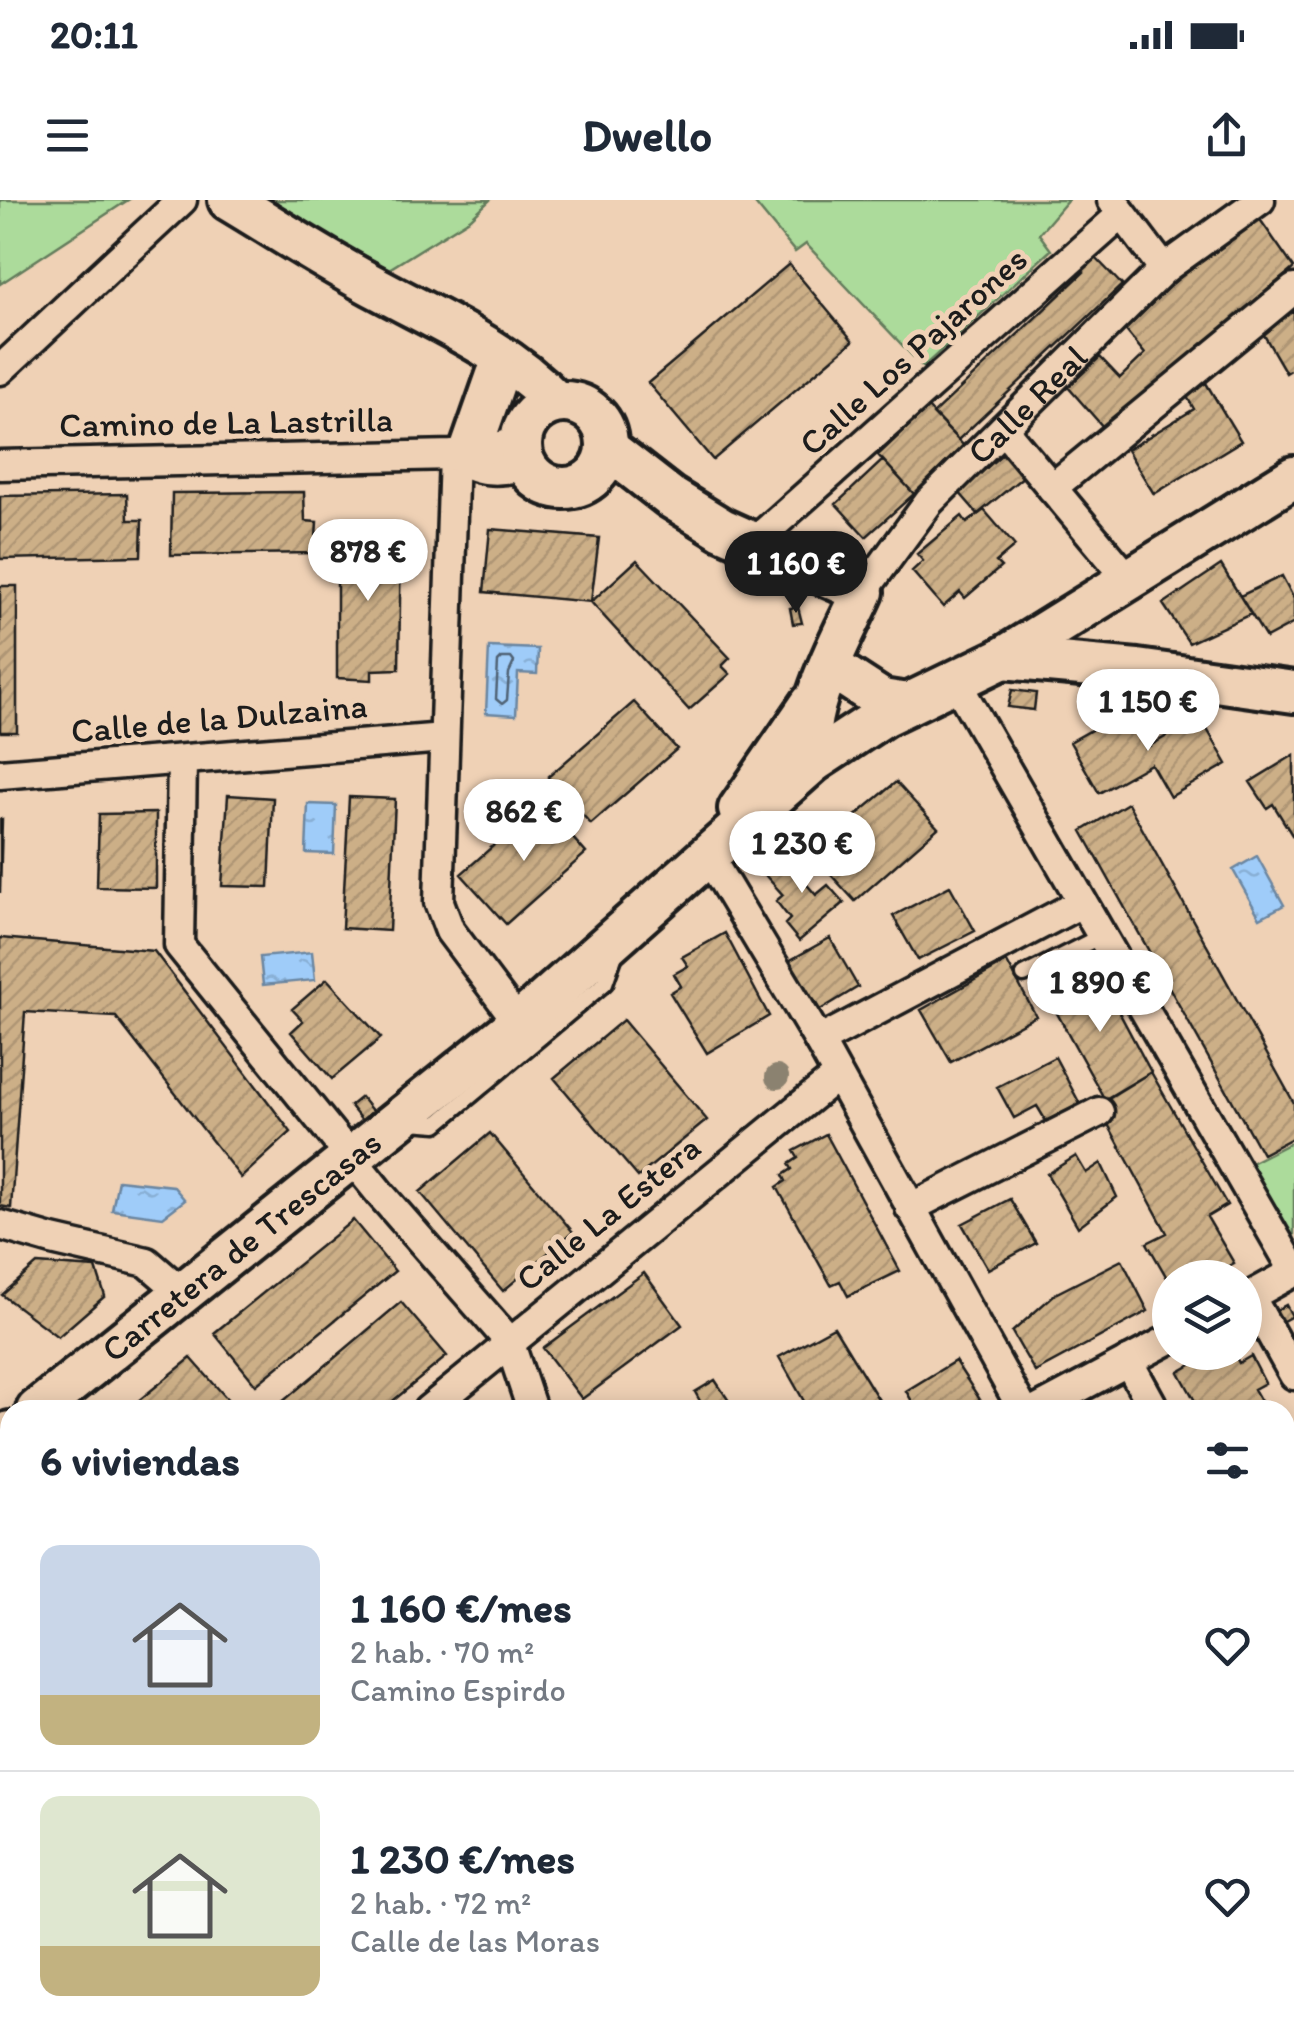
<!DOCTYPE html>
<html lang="es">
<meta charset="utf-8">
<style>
:root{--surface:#fff;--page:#f6f6f7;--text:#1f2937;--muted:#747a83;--line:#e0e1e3;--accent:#1c1c1c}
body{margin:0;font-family:Itim,sans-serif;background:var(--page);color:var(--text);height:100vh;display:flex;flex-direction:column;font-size:38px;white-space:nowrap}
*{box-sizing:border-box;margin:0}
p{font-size:32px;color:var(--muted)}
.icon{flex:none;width:55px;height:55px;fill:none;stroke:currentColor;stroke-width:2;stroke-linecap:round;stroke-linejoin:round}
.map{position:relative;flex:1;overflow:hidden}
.drawer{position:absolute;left:0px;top:1200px;width:1295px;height:642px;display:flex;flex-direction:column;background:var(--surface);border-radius:30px 30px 0 0;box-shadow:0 5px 25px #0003}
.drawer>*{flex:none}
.tools{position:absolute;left:1152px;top:1060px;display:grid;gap:20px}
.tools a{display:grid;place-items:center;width:110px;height:110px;border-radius:50%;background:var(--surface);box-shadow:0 5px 25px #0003;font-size:50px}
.price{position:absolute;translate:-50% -85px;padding:0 22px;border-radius:35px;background:#fff;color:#222;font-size:32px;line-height:65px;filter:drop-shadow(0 2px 5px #0008)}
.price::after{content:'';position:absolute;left:50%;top:60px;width:30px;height:22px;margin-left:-15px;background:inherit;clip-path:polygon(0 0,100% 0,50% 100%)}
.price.on{background:var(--accent);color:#fff}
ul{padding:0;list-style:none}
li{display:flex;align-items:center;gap:30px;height:250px;padding:0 40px}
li+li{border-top:2px solid var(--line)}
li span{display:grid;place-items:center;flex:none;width:280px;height:200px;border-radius:20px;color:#555}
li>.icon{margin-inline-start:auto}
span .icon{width:120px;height:120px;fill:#fffc;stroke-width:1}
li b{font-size:42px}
h2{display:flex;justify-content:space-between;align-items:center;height:120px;padding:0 40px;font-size:42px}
.status{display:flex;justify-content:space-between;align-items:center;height:70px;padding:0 50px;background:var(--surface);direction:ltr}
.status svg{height:28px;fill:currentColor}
header{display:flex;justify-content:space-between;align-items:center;height:130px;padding:0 40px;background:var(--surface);font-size:45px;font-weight:700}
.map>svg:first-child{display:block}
.green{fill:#acdb9b;stroke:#647c5c;stroke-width:2.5}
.water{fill:url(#water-ripples);stroke:#6b86a1;stroke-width:2.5}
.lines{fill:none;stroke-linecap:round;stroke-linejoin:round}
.shore{stroke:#506274;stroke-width:2.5}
.building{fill:url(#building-hatch);stroke:#1c1c1c;stroke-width:2.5}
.lane-casing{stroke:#1c1c1c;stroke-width:21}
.street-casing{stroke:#1c1c1c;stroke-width:35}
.secondary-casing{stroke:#1c1c1c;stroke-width:48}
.lane{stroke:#efd1b5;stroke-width:14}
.street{stroke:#efd1b5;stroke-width:28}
.secondary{stroke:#efd1b5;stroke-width:40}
.tree{fill:#8b826f}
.labels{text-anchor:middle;stroke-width:10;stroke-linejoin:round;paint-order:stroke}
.street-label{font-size:35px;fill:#1c1c1c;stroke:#efd1b5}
</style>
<div class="status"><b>20:11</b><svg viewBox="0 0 49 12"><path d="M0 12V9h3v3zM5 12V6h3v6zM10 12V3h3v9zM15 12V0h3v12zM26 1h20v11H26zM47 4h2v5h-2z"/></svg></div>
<header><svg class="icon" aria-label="menu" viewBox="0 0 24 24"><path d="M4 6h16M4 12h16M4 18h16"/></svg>Dwello<svg class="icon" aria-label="share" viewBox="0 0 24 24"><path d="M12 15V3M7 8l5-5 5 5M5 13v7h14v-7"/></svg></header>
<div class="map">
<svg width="1294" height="1842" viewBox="0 0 1294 1842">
<defs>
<pattern id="water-ripples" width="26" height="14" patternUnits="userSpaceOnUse" patternTransform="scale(2.5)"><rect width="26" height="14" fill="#9fccf9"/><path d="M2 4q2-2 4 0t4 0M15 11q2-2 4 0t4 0" fill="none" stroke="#88afd5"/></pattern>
<pattern id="building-hatch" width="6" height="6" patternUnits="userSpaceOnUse" patternTransform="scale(2.5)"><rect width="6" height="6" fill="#ccaf87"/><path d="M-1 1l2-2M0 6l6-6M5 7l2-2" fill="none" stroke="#af9674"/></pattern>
</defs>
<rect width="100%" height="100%" fill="#efd1b5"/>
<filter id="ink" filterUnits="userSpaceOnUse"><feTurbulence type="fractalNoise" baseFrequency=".01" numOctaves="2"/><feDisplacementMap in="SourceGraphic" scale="20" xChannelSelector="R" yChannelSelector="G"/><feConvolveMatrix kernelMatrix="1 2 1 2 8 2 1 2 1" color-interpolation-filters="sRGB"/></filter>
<g filter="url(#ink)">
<path class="green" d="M0,0H128L0,84Z
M276,0H490L471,18L389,69L281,9Z
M752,0H1068L1039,34L1051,50L923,167L806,44L795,52Z
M1294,941V1045L1251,963Z
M1294,1664V1842H1064L1056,1833L1285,1832V1670Z
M592,1833H668L674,1842H579Z"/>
<path class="water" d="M489,447L538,449L537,474L518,473L516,515L486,513Z
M308,604L336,605L334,654L306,653Z
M1257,656L1284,705L1260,718L1233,670Z
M312,752L315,780L263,785L260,757Z
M118,980L173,986L185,1000L163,1017L112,1010Z"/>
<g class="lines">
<path class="shore" d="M502,458H511L514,462L509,473L507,500L502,504L496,499L498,462Z"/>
</g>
<path class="building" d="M1259,18L1294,68L1104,228L1068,187L1100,157L1120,178L1145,154L1122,126L1202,59Z
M1093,55L1122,85L958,240L933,214L1084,72L1080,68Z
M789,64L853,141L713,260L648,183Z
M1294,111V168L1286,173L1261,130Z
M1206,183L1241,241L1154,294L1127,250L1194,209L1186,195Z
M928,208L964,246L914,294L878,255Z
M1009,248L1030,271L978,314L959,292Z
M883,260L914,294L866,337L836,304Z
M304,292L305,321L317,322L315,353L171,355L172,293Z
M127,294L128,320H142L141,356L0,359V296Z
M984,310L1015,346L996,362L1001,367L965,398L960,392L943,407L912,371L923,361L917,354L962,316L967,323Z
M490,329L599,338L591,402L484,392Z
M337,334H401L399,469L372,470V480L337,478Z
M637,360L730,458L722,466L730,474L689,510L591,402Z
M1221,365L1251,414L1189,443L1163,404Z
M1282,376L1294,399V423L1266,438L1240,396Z
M0,386H17V532H0Z
M798,407L802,423L793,424L790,408Z
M1012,490L1036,493L1034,510L1008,507Z
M634,502L677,549L591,624L548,577Z
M1125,511L1146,548L1200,517L1227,564L1170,597L1151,564L1099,593L1070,542Z
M1294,555V634L1292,635L1273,604L1267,608L1250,582Z
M896,582L938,628L855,701L811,653Z
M228,595L273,598L269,687L222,686Z
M349,597L395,599L389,731L342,728Z
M542,603L586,653L506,724L461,674Z
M1128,603L1294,903V937L1262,954L1082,631Z
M156,613V688L97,687L99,614Z
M0,619H2L0,693Z
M796,649L814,670L803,680L816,695L828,685L844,703L799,741L785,724L790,719L776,701L783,695L765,675Z
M950,686L975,731L918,760L893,716Z
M725,733L769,816L707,853L670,793L681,786L674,774L688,766L682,757Z
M0,738L154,751L291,932L241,978L116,817L25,812L11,1008L0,1006Z
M830,738L858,787L820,810L814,800L810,802L787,762Z
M1007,762L1036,816L951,862L921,810Z
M1097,771L1151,872L1105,900L1048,797Z
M327,779L381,838L332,879L291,832L303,821L292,809Z
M623,820L707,920L638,977L554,878Z
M1055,857L1080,904L1046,921L1037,906L1014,918L997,887Z
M1151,872L1227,1005L1207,1017L1234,1063L1207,1078H1170V1083L1147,1043L1167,1033L1097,904Z
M361,897L374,913L363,922L350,906Z
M490,933L573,1032L503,1091L420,992Z
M826,934L900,1071L848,1096L840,1081L831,1085L777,987L786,981L783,975L792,969L789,964L798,958L794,951Z
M1076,956L1086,973L1101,963L1117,997L1078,1027L1047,974Z
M1010,999L1036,1043L988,1069L962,1024Z
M353,1020L395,1071L256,1185L214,1133Z
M1122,1060L1148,1111L1035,1172L1012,1132L1055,1094Z
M37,1064L96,1068L105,1096L58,1137L2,1095Z
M644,1073L682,1125L582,1199L543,1148Z
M401,1102L447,1156L382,1210H277L275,1208Z
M1286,1105L1292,1116L1250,1139L1245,1126Z
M834,1127L885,1210H809L779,1157Z
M1214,1152H1233L1239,1163L1251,1156L1265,1183L1254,1189L1266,1210H1200L1179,1172Z
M191,1158L230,1202L220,1210H127Z
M955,1161L986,1209L917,1210L906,1191Z
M715,1180L735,1210H705L695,1192Z
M1285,1250L1294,1266V1382L1285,1365Z
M10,1310V1403L0,1392V1318Z
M0,1464L10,1475V1515L7,1518L3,1514L0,1517Z
M1285,1517L1294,1533V1586L1285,1591Z
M10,1621V1644L0,1633Z
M163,1832H239L240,1834L231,1842H172Z
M381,1832H418L427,1842H370Z
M774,1832H864L846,1842H780Z"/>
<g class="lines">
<defs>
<path id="lane" d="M1024,775L1101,736
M411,922L437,924L605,783L616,752"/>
<g id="street">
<path d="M1112,0L1164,69"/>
<path d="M0,170L182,0"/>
<path d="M1003,229L1129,380"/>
<path d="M454,255L439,702L450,731L519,823"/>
<path d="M455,255C476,273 500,272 526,265"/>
<path d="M0,265L454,255L521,242"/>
<path d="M1052,288L1294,89"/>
<path d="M753,343L1122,14"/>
<path id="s1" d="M863,392L929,302L1164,69L1260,0"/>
<path d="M956,482L1294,1070"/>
<path d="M182,560L179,745L382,996L509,1141L532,1210"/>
<path d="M0,574L444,538"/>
<path d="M709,657L819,841L1023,1210"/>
<path d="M819,841L1081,703"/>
<path d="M910,1008L1099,912"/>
<path d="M0,1025L52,1040L147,1062L184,1094"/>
<path d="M1250,1096L1294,1175"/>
<path d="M1245,1099L1294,1072"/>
<path d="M1128,1161L1155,1210"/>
<path d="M428,1210L837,876"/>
<path d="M1037,1210L1170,1139"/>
<path d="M1285,1454L1294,1471"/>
<path d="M0,1580L10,1571"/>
<path d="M1285,1640L1294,1634"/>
<path d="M731,1832L734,1842"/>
<path d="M1017,1832L1025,1842"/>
<path d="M60,1842L71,1832"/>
<path d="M506,1842L520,1832"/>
<path d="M944,1842L965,1832"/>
</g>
<g id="secondary">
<path d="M229,0C279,30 329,63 381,90C444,124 506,150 556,202"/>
<circle cx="564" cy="245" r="43"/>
<path d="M607,248L670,297L722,329L863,392C844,435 796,516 813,562"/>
<path d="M470,252L497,175"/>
<path d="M1003,458L1137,470L1294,492"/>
<path d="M842,474L882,500L907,504"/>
<path d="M739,609L811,504"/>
<path id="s2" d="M37,1210L519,823L813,562L883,516L1003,458L1294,277"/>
<path d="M0,1240L10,1232"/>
</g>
</defs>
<use href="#lane" class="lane-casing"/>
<use href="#street" class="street-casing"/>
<use href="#secondary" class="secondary-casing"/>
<use href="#lane" class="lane"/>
<use href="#street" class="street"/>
<use href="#secondary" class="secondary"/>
</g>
<g class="tree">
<circle cx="836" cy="346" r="12"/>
<circle cx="777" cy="877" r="12"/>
</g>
</g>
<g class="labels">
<g class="street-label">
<text transform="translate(913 151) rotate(-42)" y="12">Calle Los Pajarones</text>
<text dy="12" stroke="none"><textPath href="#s1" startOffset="250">Calle Real</textPath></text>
<text transform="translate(226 222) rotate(-1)" y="12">Camino de La Lastrilla</text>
<text transform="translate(219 518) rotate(-5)" y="12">Calle de la Dulzaina</text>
<text transform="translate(608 1013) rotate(-39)" y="12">Calle La Estera</text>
<text dy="12" stroke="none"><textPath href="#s2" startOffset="262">Carretera de Trescasas</textPath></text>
</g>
</g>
</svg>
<div class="tools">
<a><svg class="icon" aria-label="layers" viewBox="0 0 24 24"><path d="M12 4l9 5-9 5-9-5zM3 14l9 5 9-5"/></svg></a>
</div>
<b class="price" style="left:368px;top:404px">878 €</b>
<b class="price on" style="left:796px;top:416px">1 160 €</b>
<b class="price" style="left:1148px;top:554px">1 150 €</b>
<b class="price" style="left:524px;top:664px">862 €</b>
<b class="price" style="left:802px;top:696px">1 230 €</b>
<b class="price" style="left:1100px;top:835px">1 890 €</b>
<section class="drawer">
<h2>6 viviendas<svg class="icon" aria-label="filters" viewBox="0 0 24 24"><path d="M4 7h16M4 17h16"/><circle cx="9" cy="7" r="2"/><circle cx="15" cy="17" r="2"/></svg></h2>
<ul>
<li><span style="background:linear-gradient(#c9d6e8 75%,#c2b280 0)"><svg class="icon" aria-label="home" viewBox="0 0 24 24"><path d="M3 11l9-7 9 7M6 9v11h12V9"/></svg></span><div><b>1 160 €/mes</b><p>2 hab. · 70 m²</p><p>Camino Espirdo</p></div><svg class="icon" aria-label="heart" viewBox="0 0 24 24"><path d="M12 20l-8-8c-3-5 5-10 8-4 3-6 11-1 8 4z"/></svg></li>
<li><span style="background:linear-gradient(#dfe7d0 75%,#c2b280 0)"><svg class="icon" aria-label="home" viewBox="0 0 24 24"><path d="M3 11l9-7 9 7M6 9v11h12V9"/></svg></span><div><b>1 230 €/mes</b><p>2 hab. · 72 m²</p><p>Calle de las Moras</p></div><svg class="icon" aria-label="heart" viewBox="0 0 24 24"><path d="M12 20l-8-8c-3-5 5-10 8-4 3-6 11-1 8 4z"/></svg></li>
</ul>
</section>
</div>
